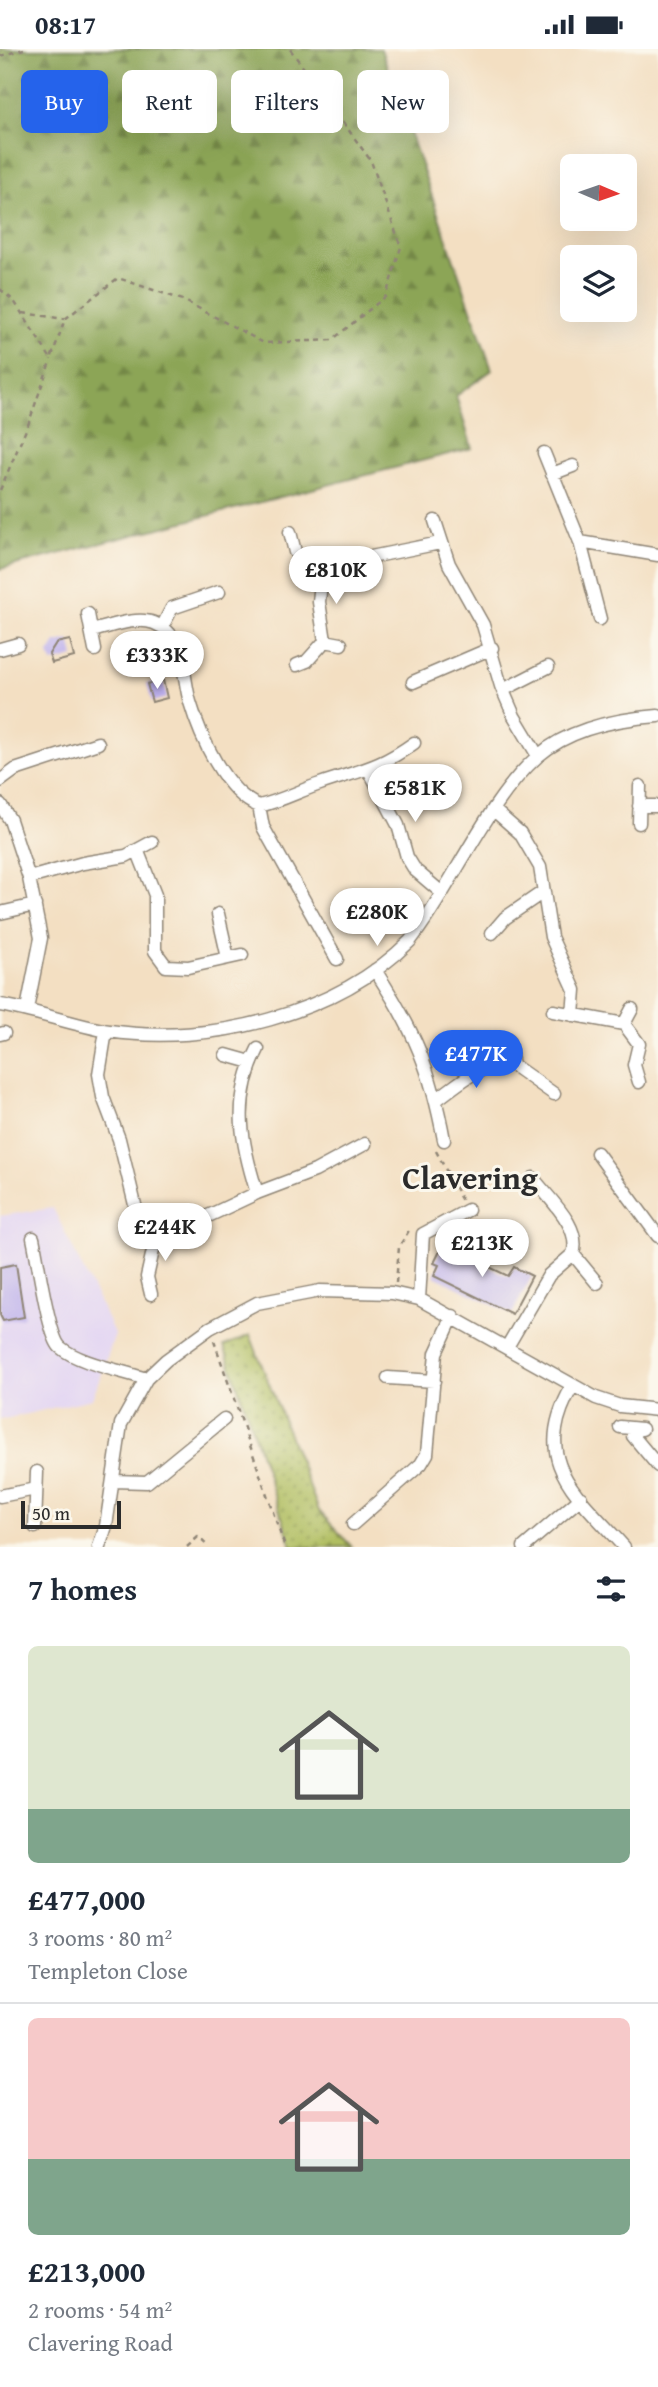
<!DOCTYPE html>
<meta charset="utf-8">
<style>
:root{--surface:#fff;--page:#f6f6f7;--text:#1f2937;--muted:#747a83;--line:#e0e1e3;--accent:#2563eb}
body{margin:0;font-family:"Gentium Book Plus",serif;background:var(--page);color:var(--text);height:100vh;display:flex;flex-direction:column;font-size:26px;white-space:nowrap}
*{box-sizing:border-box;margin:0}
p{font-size:23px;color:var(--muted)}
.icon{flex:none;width:38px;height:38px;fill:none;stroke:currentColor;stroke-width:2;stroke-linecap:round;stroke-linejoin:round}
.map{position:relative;height:1498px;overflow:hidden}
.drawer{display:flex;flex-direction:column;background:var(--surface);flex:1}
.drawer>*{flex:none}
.guide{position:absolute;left:21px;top:21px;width:616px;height:63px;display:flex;gap:14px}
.needle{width:46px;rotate:92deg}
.buttons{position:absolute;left:560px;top:105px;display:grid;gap:14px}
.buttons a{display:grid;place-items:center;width:77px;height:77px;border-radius:10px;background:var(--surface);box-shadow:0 7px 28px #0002;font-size:35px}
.scale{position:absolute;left:21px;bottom:18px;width:100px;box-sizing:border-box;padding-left:7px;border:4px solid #2b2b2b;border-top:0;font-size:19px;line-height:24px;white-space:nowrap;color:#2b2b2b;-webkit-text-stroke:5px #fbf7ec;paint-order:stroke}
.price{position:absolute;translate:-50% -60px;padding:0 16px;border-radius:24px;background:#fff;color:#222;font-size:23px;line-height:46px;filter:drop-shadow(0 2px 4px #0008)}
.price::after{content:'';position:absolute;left:50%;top:42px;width:21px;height:16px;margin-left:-10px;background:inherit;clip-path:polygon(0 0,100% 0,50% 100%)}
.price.selected{background:var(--accent);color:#fff}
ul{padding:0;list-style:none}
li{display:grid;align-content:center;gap:14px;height:371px;padding:0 28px}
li+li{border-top:2px solid var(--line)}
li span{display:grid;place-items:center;height:217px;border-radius:10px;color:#555}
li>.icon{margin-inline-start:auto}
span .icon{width:126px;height:126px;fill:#fffc;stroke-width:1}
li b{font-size:30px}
h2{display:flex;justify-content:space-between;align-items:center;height:84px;padding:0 28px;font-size:30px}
.chip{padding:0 24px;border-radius:10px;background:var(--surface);box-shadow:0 7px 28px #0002;font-size:24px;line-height:63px}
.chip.selected{background:var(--accent);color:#fff}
.status{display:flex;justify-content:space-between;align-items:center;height:49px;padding:0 35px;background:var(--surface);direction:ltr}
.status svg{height:19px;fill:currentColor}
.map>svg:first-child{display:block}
.built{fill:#e2d4f3}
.grass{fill:url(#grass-dots);stroke:#6e7446;stroke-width:2}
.forest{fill:url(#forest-firs);stroke:#5c6840;stroke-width:2}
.building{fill:#bcafec}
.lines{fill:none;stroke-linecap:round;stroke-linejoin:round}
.minor-casing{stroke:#8f8576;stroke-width:15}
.path{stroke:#8f8576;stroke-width:2.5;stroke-dasharray:5 5;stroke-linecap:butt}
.minor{stroke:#fff;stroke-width:12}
.labels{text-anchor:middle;stroke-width:6;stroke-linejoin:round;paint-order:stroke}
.district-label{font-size:32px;font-weight:bold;fill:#2b2b2b;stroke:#fbf7ec}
</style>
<div class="status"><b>08:17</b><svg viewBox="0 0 49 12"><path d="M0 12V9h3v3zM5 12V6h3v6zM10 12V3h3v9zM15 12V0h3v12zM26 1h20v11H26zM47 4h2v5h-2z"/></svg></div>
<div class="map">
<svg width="658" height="1498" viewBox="0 0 658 1498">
<defs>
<pattern id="grass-dots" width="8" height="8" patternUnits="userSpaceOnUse" patternTransform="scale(1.75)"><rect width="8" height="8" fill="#b0be60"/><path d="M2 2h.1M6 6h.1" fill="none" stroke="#8f9b4f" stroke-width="1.8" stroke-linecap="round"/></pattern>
<pattern id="forest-firs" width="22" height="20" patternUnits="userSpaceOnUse" patternTransform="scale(1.75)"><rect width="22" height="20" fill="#8ca556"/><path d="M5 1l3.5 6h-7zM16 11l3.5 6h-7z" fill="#738747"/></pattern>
</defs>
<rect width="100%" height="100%" fill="#fbf7ec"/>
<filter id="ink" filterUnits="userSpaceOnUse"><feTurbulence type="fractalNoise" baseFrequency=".0143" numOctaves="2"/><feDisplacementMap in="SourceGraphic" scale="14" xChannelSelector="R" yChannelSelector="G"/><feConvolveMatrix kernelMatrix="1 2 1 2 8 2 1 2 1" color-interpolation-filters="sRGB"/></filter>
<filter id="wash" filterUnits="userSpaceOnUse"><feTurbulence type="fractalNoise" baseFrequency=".00686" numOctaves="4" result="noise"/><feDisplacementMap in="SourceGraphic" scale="28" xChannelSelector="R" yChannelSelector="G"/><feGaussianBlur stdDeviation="1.57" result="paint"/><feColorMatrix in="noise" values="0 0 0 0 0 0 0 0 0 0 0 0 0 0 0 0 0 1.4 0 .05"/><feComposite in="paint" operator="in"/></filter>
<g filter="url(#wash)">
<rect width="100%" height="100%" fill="#f3dfc2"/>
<path class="built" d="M53,1159L115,1286L92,1350L0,1371V1167Z"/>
<path class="grass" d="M250,1286L319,1462L352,1498H292L224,1297Z"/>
<path class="forest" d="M0,0H381L492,321L456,347L472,399L0,520Z"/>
<g id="blocks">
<path class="building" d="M70,591L74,608L52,614L49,605L56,594Z
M163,631L167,649L152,653L147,635Z
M443,1196L508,1227L514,1218L532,1227L512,1265L434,1227L439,1216L434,1214Z
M16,1215L24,1268L3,1272L0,1266V1218Z"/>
</g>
</g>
<g filter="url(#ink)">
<use href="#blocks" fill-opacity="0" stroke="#8f8576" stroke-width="2"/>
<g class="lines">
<defs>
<path id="minor" d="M544,404L580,493L658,506
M552,425L573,417
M435,472L449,515L483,576L501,637L514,667L538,707
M290,483L295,503L304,515L322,523L371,508L440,494
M580,493L600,570
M322,523L319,553L325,592
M88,565L95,601
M162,578L172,559L219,543
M91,582C110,578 136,567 154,574C186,586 182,626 190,653C200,687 225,744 259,757C281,752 299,742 320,735C360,721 378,720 414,694
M0,600L18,595
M297,616L307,612L325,592L341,595
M413,633L492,599
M503,641L548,618
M369,721L398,776L407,808L415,821L442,844
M0,732L15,721L98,694
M0,755L10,771L29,829
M259,757L263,778L337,910
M639,757H658
M495,762L520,784L540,818L551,888L575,941L573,966
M639,774L640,737
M138,803L155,846V902L166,917L188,918L242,906
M0,864L35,856
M218,865L228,909
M492,884L505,869L543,843
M375,921C414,981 431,1020 444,1091
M0,956C37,962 72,976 109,982C210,997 336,966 410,892C453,837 486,753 538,707C570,679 617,670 658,667
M27,960L41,889L29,829L83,814L126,807L152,793
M632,960L624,975L639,995L634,1016L639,1033
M553,962L624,975
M106,982L99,1025L103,1048L119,1090L137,1164L143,1177L153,1183L172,1184L257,1144L315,1122L365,1095
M0,985L4,984
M508,991L513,1016L554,1045
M226,1006L251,1013
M436,1051C461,1033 480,1013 513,1016
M597,1104L658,1187
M533,1129C549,1150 582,1178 573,1205
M257,1144C241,1093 232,1051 258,1000
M33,1189C38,1211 48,1286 60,1298C78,1314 123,1322 146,1330
M573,1205L597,1234
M151,1245L147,1228L157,1184
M419,1250L423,1185L468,1161
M507,1298L549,1226L573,1205
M388,1329L434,1332
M572,1338C529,1413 576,1444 624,1498
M620,1378L642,1380
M633,1380V1387L658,1417
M113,1432L147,1433L224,1370
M0,1447L36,1440
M353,1475L421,1415L427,1405L436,1304L453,1267
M35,1478L37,1423
M99,1498L106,1477L121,1375L146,1330L166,1311L210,1279L257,1254L320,1242L392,1244L419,1250L596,1349L620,1357L658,1361
M524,1498L581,1449"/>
</defs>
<use href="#minor" class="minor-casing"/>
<path class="path" d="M0,7L24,0
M0,240L14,252L51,310L65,270L118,229L183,251L264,294L332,291L386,247L401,198L371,112L290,0
M23,264L65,270
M0,441L28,376L51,310
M436,1102L462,1152
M396,1234L399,1198L411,1178
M214,1292L285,1498
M187,1498L198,1488L209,1498"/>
<use href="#minor" class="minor"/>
</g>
</g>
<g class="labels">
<g class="district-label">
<text x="470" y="1140">Clavering</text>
</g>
</g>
</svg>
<div class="buttons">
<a><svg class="needle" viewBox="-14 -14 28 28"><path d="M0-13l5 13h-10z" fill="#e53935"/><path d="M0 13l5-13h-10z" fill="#747a83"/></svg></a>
<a><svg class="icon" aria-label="layers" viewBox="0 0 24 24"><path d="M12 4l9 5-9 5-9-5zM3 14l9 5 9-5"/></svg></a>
</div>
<div class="scale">50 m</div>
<b class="price" style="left:336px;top:557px">£810K</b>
<b class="price" style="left:157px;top:642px">£333K</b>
<b class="price" style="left:415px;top:775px">£581K</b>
<b class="price" style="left:377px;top:899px">£280K</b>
<b class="price selected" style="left:476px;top:1041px">£477K</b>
<b class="price" style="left:165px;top:1214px">£244K</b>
<b class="price" style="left:482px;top:1230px">£213K</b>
<div class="guide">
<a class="chip selected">Buy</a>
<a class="chip">Rent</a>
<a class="chip">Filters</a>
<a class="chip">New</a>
</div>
</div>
<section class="drawer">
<h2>7 homes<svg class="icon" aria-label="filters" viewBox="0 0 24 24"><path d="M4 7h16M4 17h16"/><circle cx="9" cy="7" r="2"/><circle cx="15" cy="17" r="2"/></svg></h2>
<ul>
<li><span style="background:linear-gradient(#dfe7d0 75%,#7fa58c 0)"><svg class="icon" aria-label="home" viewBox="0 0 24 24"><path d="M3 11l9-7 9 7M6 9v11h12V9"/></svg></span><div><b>£477,000</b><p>3 rooms · 80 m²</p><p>Templeton Close</p></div></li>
<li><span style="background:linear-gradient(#f6c9c9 65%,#7fa58c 0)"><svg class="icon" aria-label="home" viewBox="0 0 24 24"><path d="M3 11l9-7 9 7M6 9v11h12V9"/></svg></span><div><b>£213,000</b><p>2 rooms · 54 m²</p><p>Clavering Road</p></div></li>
</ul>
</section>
